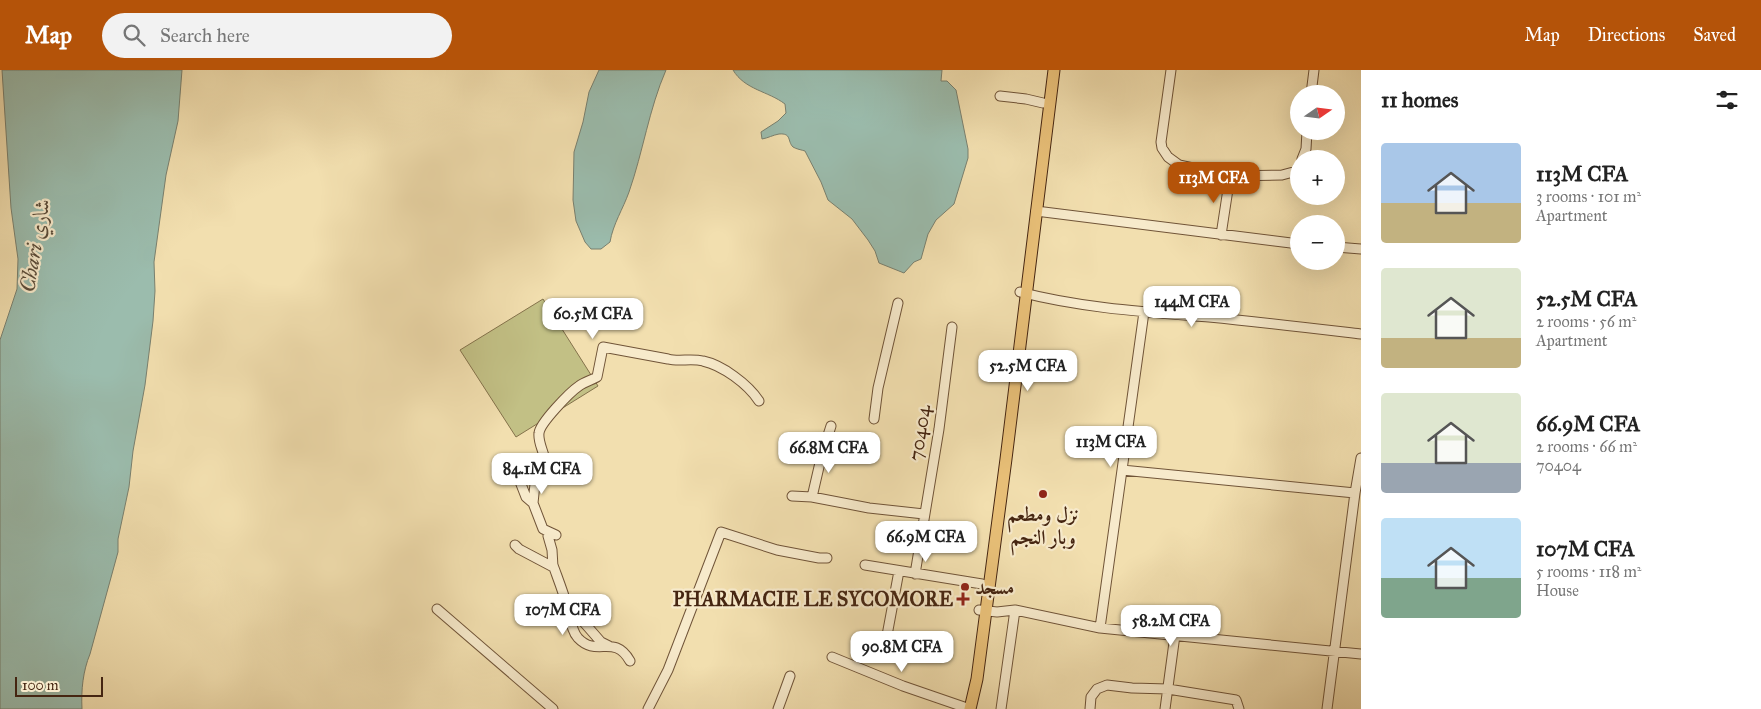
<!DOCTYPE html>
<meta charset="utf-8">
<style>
:root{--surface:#fff;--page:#f2f2f2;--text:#222;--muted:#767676;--accent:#b45309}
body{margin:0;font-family:"IM FELL Great Primer",Amiri,serif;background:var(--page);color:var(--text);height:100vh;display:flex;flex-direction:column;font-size:19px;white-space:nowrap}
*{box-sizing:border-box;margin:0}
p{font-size:16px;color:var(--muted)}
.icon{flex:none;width:28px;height:28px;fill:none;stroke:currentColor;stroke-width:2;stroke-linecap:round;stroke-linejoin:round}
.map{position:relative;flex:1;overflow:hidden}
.sheet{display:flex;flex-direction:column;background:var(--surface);width:400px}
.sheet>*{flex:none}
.needle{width:32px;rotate:76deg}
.tools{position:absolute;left:1290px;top:15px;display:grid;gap:10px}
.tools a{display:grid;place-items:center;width:55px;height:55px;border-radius:50%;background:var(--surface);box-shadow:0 5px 20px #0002;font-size:25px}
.scale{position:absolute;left:15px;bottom:12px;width:88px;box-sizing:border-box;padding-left:5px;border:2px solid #452511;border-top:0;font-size:14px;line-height:18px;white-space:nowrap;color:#452511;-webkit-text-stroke:4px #f7eacb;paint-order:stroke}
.price{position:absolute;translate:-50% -42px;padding:0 11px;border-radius:10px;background:#fff;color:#222;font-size:16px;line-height:32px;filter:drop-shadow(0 1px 2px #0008)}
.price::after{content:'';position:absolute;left:50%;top:30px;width:15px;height:11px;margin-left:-8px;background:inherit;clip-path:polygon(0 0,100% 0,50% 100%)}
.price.active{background:var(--accent);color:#fff}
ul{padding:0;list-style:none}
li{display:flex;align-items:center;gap:15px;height:125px;padding:0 20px}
li span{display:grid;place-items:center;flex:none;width:140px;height:100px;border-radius:5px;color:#555}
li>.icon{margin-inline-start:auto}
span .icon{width:60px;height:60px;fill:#fffc;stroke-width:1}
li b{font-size:21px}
h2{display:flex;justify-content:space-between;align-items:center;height:60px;padding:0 20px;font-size:21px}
header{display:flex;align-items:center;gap:30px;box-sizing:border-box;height:70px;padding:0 25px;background:var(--accent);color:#fff}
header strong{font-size:24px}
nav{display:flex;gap:28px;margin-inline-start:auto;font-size:18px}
.search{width:350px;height:45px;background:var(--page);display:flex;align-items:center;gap:12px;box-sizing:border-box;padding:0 18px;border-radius:28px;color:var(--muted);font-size:19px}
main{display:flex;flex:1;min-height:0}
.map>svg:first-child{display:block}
.green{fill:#c2c085;stroke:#84724b}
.water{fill:#9bbcad;stroke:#79806f}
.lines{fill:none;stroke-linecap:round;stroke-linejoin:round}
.minor-casing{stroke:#705438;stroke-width:11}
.major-casing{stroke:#452511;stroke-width:13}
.minor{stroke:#f7eacb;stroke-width:9}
.major{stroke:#e9c078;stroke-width:11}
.poi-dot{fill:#8f2418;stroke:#f7eacb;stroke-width:2}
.labels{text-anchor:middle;stroke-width:4.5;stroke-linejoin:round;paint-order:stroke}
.street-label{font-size:20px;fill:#452511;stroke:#f7eacb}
.poi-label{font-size:20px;font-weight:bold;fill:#452511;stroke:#f7eacb}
.water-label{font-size:21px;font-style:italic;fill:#5a4b38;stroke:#f7eacb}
</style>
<header>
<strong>Map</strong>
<div class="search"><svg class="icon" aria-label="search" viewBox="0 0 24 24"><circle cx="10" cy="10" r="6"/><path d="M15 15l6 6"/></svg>Search here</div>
<nav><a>Map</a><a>Directions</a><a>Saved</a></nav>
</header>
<main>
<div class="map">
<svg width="1361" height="639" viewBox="0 0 1361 639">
<rect width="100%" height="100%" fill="#f2dfaf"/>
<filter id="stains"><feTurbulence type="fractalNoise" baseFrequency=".004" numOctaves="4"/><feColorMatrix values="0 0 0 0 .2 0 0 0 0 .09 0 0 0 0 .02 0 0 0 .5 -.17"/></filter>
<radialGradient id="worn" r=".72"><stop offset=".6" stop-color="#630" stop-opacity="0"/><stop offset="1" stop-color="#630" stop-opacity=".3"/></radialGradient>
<path class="green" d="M543,229L598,316L516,367L460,280Z"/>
<path class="water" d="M2,0H182L178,51L166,105L154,192L155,221L153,251L145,315L133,381L129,417L118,469V482L90,584C83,601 81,620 82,639H0V270L17,219L18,189L11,138Z
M599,0H666C649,39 643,82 629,122C623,139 613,154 610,172L601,179H591L585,172L576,151L573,130L574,82L583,52L589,22Z
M733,0H942L941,11H947L956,20L968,79V88L954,134L936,150L928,164L921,189L914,192L904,203L879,193L875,181L868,170L852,149L828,130L821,112L805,81C802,80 796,79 793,77C787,71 792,63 779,64C773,65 768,68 762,69L761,62L778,51L786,43L785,34C768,21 745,20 733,0Z"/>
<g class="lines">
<defs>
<path id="minor" d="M1171,0L1161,72L1162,78L1168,87L1179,95L1230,106L1282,105L1297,101L1299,96
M1311,24L1314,0
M1000,26L1026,29L1043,33
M1302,89L1306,79L1307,61
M1036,141L1299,174
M1221,165L1230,106
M1336,177L1361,179
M1020,222C1081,238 1146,242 1209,247C1260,252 1310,258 1361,264
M874,349L878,318L898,233
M523,393V399L519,409L526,427L533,433L543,459L556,465
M1122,400L1355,423
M792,426L812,427L869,438L924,444
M812,427L822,384L831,356
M533,433L535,414L545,402C545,396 545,391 544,386C542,378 538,371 539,363C540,353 570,322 579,316C584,312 592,310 597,307L603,277C624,281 646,285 668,289C679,292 691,288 703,291C722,295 748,314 759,331
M515,475L519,479L553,497L552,480L548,466
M553,495C558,509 564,524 568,539C571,549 571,560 578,568C597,588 614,563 630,591
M865,495L982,514
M915,504L939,359L952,257
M437,539L553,639
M979,540L997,542L1015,540L1100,558L1361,584
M568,541L580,548L601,572L609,576
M1100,558L1144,242
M885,576L899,501
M832,587L903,616L964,637
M648,639L668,600L721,462L777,480L819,488H827
M778,639L790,606
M1001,639L1015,540
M1090,639L1091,627L1097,619L1107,615L1132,618L1168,619L1236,630L1239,639
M1165,639L1175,565
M1327,639L1355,423L1361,388"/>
<path id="major" d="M970,639L977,609L1006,389L1054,0"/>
</defs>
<use href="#minor" class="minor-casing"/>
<use href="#major" class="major-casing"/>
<use href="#minor" class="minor"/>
<use href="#major" class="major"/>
</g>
<g class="poi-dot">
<circle cx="1043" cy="424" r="5"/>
<circle cx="965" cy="517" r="5"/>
<path d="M960.5 521.5h5v5h5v5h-5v5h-5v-5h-5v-5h5z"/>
</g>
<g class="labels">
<g class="street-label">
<text transform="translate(919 363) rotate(-81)" y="7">70404</text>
</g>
<g class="poi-label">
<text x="1043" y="451">نزل ومطعم<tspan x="1043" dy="23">وبار النجم</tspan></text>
<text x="975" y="524" text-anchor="start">مسجد</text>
<text x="953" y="536" text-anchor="end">PHARMACIE LE SYCOMORE</text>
</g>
<g class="water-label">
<text transform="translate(35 175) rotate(-80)" y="7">Chari شاري</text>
</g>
</g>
<rect width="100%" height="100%" filter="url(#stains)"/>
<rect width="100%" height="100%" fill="url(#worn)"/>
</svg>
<div class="tools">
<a><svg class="needle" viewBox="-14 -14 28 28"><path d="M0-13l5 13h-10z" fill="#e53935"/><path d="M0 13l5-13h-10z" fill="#767676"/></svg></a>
<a>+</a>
<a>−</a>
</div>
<div class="scale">100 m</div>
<b class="price active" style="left:1214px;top:134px">113M CFA</b>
<b class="price" style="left:1192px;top:258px">144M CFA</b>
<b class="price" style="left:593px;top:270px">60.5M CFA</b>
<b class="price" style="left:1028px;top:322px">52.5M CFA</b>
<b class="price" style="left:1111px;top:398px">113M CFA</b>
<b class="price" style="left:829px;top:404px">66.8M CFA</b>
<b class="price" style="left:542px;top:425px">84.1M CFA</b>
<b class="price" style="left:926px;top:493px">66.9M CFA</b>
<b class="price" style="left:563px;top:566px">107M CFA</b>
<b class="price" style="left:1171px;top:577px">58.2M CFA</b>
<b class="price" style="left:902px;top:603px">90.8M CFA</b>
</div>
<section class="sheet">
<h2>11 homes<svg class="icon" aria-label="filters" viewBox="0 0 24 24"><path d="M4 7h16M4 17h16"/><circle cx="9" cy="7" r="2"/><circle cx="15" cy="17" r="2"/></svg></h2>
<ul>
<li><span style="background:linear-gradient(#a9c7e8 60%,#c2b280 0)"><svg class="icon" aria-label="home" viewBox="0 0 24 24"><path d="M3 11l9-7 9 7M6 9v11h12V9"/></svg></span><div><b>113M CFA</b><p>3 rooms · 101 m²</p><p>Apartment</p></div></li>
<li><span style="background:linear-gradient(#dfe7d0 70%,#c2b280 0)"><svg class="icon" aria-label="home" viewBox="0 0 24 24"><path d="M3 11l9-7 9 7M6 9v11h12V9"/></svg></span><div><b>52.5M CFA</b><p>2 rooms · 56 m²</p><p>Apartment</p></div></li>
<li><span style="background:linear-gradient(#dfe7d0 70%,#9aa5b1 0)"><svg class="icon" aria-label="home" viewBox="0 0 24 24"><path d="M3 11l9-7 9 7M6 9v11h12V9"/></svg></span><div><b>66.9M CFA</b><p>2 rooms · 66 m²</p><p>70404</p></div></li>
<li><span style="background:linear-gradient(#bfe0f5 60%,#7fa58c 0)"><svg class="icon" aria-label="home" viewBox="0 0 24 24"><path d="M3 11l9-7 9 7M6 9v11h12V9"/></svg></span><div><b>107M CFA</b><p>5 rooms · 118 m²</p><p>House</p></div></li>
</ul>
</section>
</main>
